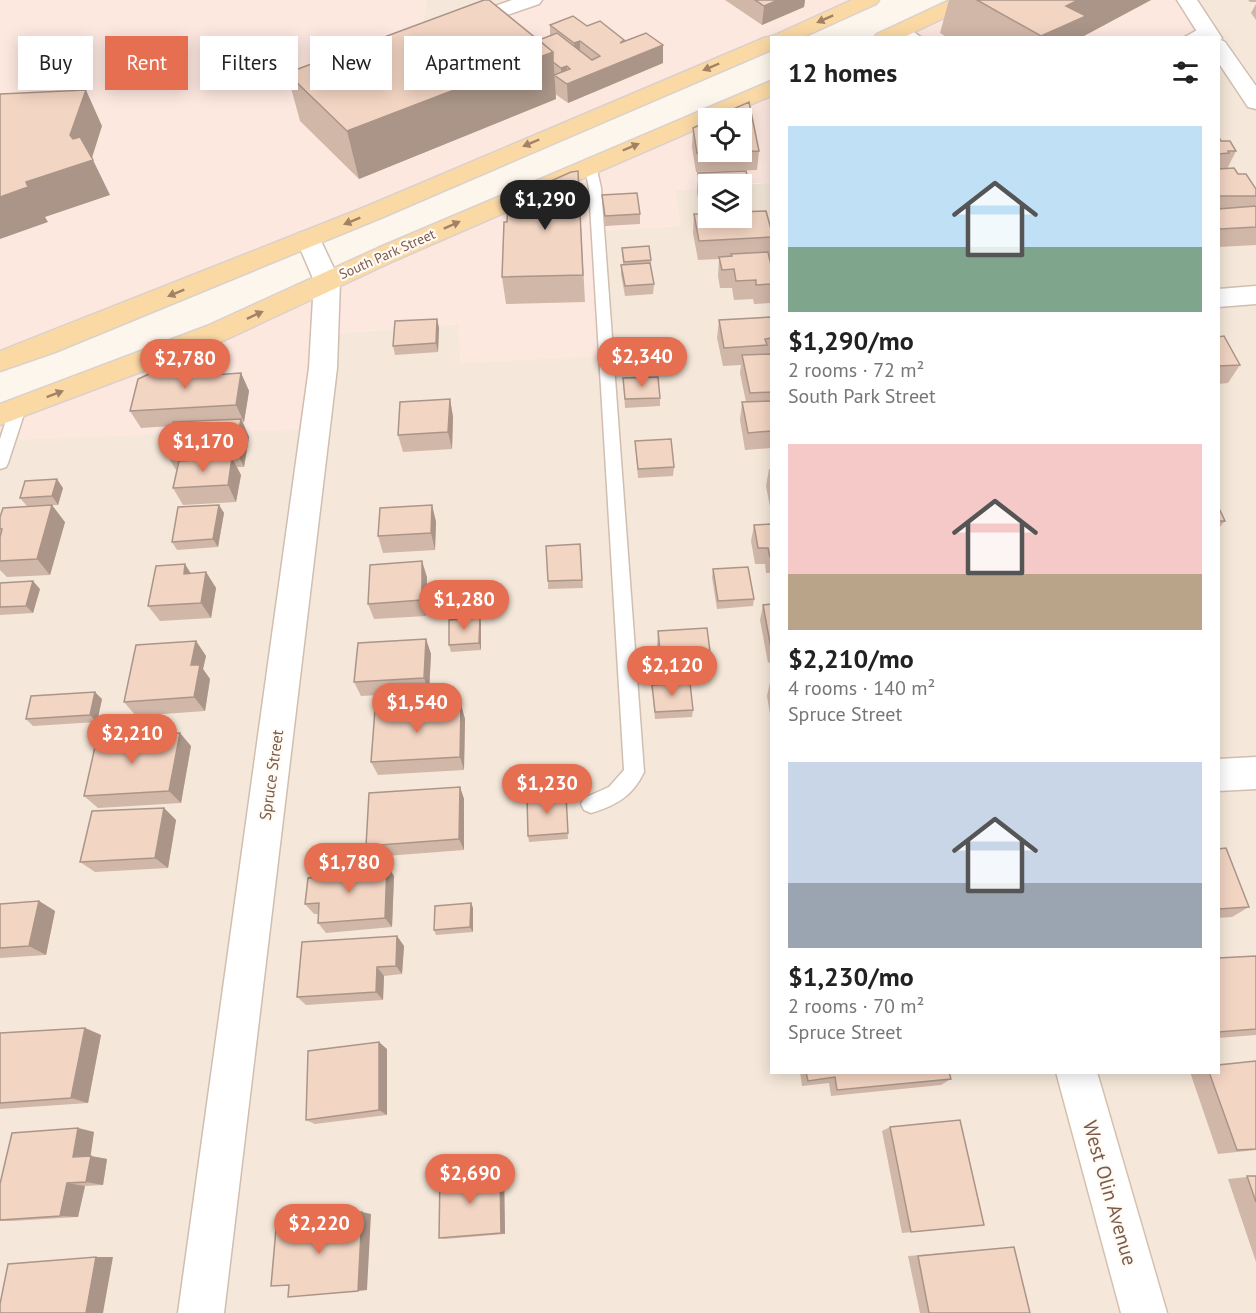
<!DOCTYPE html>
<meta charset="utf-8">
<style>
:root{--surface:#fff;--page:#f2f2f2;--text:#222;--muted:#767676;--accent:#e76f51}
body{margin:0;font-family:"PT Sans",sans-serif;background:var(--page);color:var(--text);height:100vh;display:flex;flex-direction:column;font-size:22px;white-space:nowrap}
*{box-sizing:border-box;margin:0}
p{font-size:20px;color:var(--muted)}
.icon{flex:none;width:33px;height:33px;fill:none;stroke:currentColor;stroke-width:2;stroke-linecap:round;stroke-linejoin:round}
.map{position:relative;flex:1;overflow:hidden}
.side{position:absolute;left:770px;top:36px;width:450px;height:1038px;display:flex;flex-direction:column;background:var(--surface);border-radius:0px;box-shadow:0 3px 15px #0003}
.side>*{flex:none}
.top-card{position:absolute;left:18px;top:36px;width:570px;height:54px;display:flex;gap:12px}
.controls{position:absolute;left:698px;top:108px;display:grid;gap:12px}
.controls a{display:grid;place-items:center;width:54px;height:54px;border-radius:0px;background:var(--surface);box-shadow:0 3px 15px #0003;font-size:30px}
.price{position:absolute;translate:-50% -51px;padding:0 14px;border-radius:21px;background:var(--accent);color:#fff;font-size:20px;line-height:39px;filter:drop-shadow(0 2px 3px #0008)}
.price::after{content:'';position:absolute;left:50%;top:36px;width:18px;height:14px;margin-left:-9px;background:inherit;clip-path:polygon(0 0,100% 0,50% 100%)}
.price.selected{background:#222;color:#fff}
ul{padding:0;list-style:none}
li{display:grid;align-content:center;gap:12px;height:318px;padding:0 18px}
li span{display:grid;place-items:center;height:186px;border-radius:0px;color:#555}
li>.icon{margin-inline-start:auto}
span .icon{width:108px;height:108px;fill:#fffc;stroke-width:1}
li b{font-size:26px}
h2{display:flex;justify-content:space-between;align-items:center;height:72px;padding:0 18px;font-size:26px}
.pill{padding:0 21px;border-radius:0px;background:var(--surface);box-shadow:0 3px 15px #0003;font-size:21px;line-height:54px}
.pill.selected{background:var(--accent);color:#fff}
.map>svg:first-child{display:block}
.residential{fill:#f5e8da}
.commercial{fill:#fde8e0;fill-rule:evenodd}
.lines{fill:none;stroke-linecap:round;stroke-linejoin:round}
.lane-casing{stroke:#d1beb0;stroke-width:3}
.street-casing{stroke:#d1beb0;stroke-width:3}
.secondary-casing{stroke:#d6c0b0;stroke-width:3}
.primary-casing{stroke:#dad1cd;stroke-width:3}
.lane{fill:#fff;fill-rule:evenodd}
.street{fill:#fff;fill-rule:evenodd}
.secondary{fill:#fff;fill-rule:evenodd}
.primary{fill:#fbd9a5;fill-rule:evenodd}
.wall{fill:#d1b7a8}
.shaded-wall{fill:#aa9588}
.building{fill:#f3d5c3;stroke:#aa9588;stroke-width:1.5}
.oneway{fill:#a18267}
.labels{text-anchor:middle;stroke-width:4.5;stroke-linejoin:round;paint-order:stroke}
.far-street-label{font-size:14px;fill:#7a5c4d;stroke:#fffaf3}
.street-label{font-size:16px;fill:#7a5c4d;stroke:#fffaf3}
.near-street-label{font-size:20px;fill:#7a5c4d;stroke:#fffaf3}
</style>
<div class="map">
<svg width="1256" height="1313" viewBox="0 0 1256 1313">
<rect width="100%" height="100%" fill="#fdf6ec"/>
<path class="residential" d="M426,0H532L421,38Z
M1180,0H1256V1313H0V463L7,440L324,334L459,324L461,363L598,230L680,226L675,190L708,188V218H741V185L771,183V1072H1218V38L1188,37Z"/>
<path class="commercial" d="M0,0H426L421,37L532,0H871L771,38L0,361Z
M966,0H1187L1206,28L1188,38H884Z
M771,88V183L708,184V188L675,190L680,226L598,230L606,356L461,363L458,324L325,334L315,429L8,440L0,463V415ZM708,118H741V152H708Z"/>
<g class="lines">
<defs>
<path id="lane" d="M904,25L922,38H909L898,28Z
M1206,25L1212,28L1197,38H1183Z
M590,161L596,165L601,188L644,772C633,796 615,806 591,813L584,810L581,804L584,798L609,787L624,770L589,188L584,165Z
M18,402L23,404L26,408L8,463L6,467L0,469V439L10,408L13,404Z"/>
<path id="street" d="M512,0H542L539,4L467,29L460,31L453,29L450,25L453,21Z
M1177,0H1197L1222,38L1221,40L1225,42L1256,86V109L1248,107L1218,62V38H1201Z
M308,231L317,233L320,239L340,281L337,368L224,1313H178L309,368L314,281L296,239L299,233Z
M1256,286V304L1218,307V289Z
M1256,757V789L1218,791V759Z"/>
<path id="secondary" d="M1056,1072H1097L1167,1313H1121Z"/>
<path id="primary" d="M852,0H879L876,4L801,38H771V50L383,217L55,352L0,371V351L365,207L764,38L773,36Z
M950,0H976L973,4L902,38H874L877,34Z
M771,81V96L719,118H708V124L396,260L225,340L0,425V404L207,326L378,248Z"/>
</defs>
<use href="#lane" class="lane-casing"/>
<use href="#street" class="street-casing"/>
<use href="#secondary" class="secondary-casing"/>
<use href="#primary" class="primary-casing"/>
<use href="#lane" class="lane"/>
<use href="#street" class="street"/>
<use href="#secondary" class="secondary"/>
<use href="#primary" class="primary"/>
</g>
<path class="wall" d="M725,0H805L804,7L762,25Z
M949,0H1151L1080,38H948L940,33Z
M1248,0H1256V2H1250Z
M1256,4V20L1251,13Z
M550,25L587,26L624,41L663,45V63L568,103L555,94L554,81L556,99L359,179L300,121L287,73L539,41L550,35Z
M693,128L759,151L757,170L696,172L692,147Z
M1218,136L1221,141L1236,151L1227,169L1238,174L1256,189V204L1255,206H1256V245L1218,247Z
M578,171L585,302L506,304L502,277L507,222Z
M746,171L751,191L749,210H741V184H708V212H700L697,192L698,173Z
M602,195L640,214V224L605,226Z
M694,214L771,229V252L770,256H769L771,265V303L754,304L753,299L734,300L732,288H720L718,276L719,259L698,260L693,233Z
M622,248L651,260V269L654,284L653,294L625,296L621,274V265L623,264Z
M771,317V448L745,450L740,420L742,402H746L740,373L741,365L723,366L717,338L719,320Z
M437,319L439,328L438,352L395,355L393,346Z
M1218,337L1240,365L1228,383L1218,384Z
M198,367L203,376L241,373L249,391L244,422H243L249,437L244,467H237L241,475L236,502L183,505L173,488L177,470H176L166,453L172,426L141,428L130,411Z
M623,378L660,398V406L625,408Z
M450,399L453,417L452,449L403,452L398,435Z
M635,441L674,467L673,476L638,478Z
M769,469H771V512L766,486Z
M63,488L58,505L27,506L20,498Z
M219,505L224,513L218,547L177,550L172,542Z
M432,505L436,522L435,550L383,553L378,536Z
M1218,506L1225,521L1218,529Z
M0,517L65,522L50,575L7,577L0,570Z
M771,524V573H766L765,564H755L751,541L754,525Z
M580,544L583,588L548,589V581Z
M713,569L754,599L753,606L717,609L712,577Z
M206,572L216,588L211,618L160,621L148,606Z
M427,577L426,616L374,619L368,604Z
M0,583L40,589L33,613L0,615Z
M771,604V662L768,663L760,620L763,605Z
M480,618L481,625V650L451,652L449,645Z
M658,631L712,667L710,681L661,684L657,646Z
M426,639L431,654L429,692L361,696L354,682Z
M196,641L206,656L203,669L210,679L205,711L136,716L124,702Z
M770,682H771V720L767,696Z
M652,685L693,710L692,717L655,719Z
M102,699L97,722L33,726L26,719Z
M461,705L465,719L464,770L378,775L371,762Z
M191,746L181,803L98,808L84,796Z
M460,787L464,799V850L373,857L366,846Z
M566,795L568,839L529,842L528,836Z
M164,808L176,820L168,868L95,872L80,862Z
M1218,849L1249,907L1232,917L1218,918Z
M387,865L394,876L392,927L326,933L318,923L319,914H314L305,904L321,877Z
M39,901L55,911L46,955L0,958V904Z
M471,903L473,908V932L436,935L434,930Z
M397,936L404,946L402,974L384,976L383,1000L306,1005L297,997Z
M1256,956V1035L1218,1038V958Z
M85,1028L101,1035L88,1103L0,1109V1033Z
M387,1049V1115L315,1124L306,1120Z
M1256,1061V1150L1218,1154L1190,1072H1218Z
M800,1072H949L951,1079L941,1085L831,1096L829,1083L802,1086Z
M890,1127L984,1225L902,1233L882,1131Z
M78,1128L94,1132L90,1156L107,1159L103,1185L85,1186L78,1217L12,1221H0V1184Z
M504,1175L505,1234L445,1239L439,1238Z
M1256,1176V1262L1228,1179Z
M1014,1247L1030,1313H920L908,1256Z"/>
<path class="shaded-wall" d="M778,0H805L804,7L762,25L764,6Z
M1078,0H1151L1080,38H1041L1066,6Z
M580,41V59L575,62L574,43Z
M663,45V63L568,103L567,84L561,80V68L567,66L568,84Z
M553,52L556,99L359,179L347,131Z
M86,90L102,126L91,161L93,160L110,195L45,217L48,222L0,239V197L26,182L70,135Z
M437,319L439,328L438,352L436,343Z
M198,367L207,385L197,376Z
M241,373L249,391L244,422L236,405Z
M450,399L453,417L452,449L448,432Z
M241,419L249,437L244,467L235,449Z
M232,458L241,475L236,502L228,485Z
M57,479L63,488L58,505L52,496Z
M52,505L65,522L50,575L37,559Z
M219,505L224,513L218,547L213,539Z
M432,505L436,522L435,550L431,533Z
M422,561L427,577L426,616L422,600Z
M185,564L195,580L184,574Z
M206,572L216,588L211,618L201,603Z
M33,581L40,589L33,613L26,606Z
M480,618L481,625V650L479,643Z
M426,639L431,654L429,692L424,678Z
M196,641L206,656L203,669L210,679L205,711L194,697L191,665Z
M95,692L102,699L97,722L90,715Z
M461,705L465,719L464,770L460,757Z
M180,733L191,746L181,803L169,791Z
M460,787L464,799V850L459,839Z
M164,808L176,820L168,868L155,858Z
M387,865L394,876L392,927L385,918Z
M39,901L55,911L46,955L29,946Z
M471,903L473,908V932L470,927Z
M397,936L404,946L402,974L396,966Z
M377,967L384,976L383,1000L376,992Z
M85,1028L101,1035L88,1103L71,1098Z
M379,1042L387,1049V1115L379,1110Z
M78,1128L94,1132L90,1160L73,1157Z
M91,1156L107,1159L103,1185L86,1182Z
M500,1172L504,1175L505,1234L501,1233Z
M67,1183L85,1186L78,1217L60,1216Z
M362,1212L371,1214L367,1290L358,1291Z
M96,1257H113L103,1313H86Z"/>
<path class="building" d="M484,0H489L553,52L347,131L287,73Z
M755,0H778L764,6Z
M977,0H1078L1066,6L1086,16L1041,36Z
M573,16L587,26L600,21L624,40L620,43L646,33L663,45L567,84L554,75L570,69L567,66L561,68L553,62V52L539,40L557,33L592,60L600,56L580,41L574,43L550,25Z
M86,90L70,135L73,139L80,137L93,160L26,182L28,187L0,197V94Z
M749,102L759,151L697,153L693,128L708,121V152H741V118H713Z
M1218,136L1221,141H1230L1236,151H1228L1229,153L1218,154Z
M1234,168L1238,174H1246L1256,189V196H1218V169Z
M578,171L583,275L502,277L504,222H507L508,200L571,172Z
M746,171L751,191L741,192V184H708V193H701L698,173Z
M637,193L640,214L605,216L602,195Z
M1256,206V227L1220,229L1218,225V209Z
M766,211L771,229V237L699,241L694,214H708V218H741V212Z
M649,246L651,260L624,262L622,248Z
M768,252L771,265V284L756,285V280L736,281L734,269L722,270L719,257L732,256L731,254Z
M650,263L654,284L625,286L621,265Z
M771,317V338L765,339L767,345L724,348L719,320Z
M437,319L436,343L393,346L395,321Z
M1224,336L1240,365L1218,366V337Z
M771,354V392L750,393L742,355Z
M198,367L197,376L241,373L236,405L130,411L138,379L160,369Z
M658,377L660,398L625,399L623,378Z
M450,399L448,432L398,435L400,402Z
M771,401V431L748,433L742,402Z
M241,419L235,449L166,453L173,422Z
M671,439L674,467L638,469L635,441Z
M232,458L228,485L173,488L179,461Z
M57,479L52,496L20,498L25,481Z
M52,505L37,559L0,561V537L2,529H0V517L3,508Z
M219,505L213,539L172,542L178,507Z
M432,505L431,533L378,536L380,508Z
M1218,506L1225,521H1218Z
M771,524V557H770L768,548H758L754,525Z
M580,544L582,580L548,581L546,546Z
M422,561V600L368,604L370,565Z
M185,564L184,574L206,572L201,603L148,606L156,566Z
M748,567L754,599L718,601L713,569Z
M33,581L26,606L0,607V583Z
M771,604V648L763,605Z
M480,618L479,643L449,645V620Z
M707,628L712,667L662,670L658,631Z
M426,639L424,678L354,682L358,643Z
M196,641L191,665H200L194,697L124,702L136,645Z
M690,683L693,710L655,712L652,685Z
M95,692L90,715L26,719L31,696Z
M461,705L460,757L371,762L375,710Z
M180,733L169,791L84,796L97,738Z
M460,787L459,839L366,846L369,793Z
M566,795L568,833L528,836L527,797Z
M164,808L155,858L80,862L92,811Z
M1226,848L1249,907L1218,909V849Z
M387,865L385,918L318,923L319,903L305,904L308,878L321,877L322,870Z
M39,901L29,946L0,948V904Z
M471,903L470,927L434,930L435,906Z
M397,936L396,966L377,967L376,992L297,997L302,942Z
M1256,956V1029L1218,1032V958Z
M85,1028L71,1098L0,1103V1033Z
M379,1042V1110L306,1120L308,1051Z
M1256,1061V1149L1237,1150L1209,1072H1218V1065Z
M806,1072H949L951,1079L837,1090L835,1077L808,1081Z
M960,1120L984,1225L911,1232L890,1127Z
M78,1128L73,1157L91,1156L86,1182L67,1183L60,1216L0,1220V1184L12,1133Z
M500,1172L501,1233L439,1238L440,1176Z
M1247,1176H1256V1202Z
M362,1212L358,1291L288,1297L289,1285L271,1286L276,1229L293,1227V1218Z
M1014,1247L1030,1313H929L918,1256Z
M96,1257L86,1313H0V1304L8,1264Z"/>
<defs><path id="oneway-solid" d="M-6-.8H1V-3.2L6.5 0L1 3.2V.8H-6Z" transform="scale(1.5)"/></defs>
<g class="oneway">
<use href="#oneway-solid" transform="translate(825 19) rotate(156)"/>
<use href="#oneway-solid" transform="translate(711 67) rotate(157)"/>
<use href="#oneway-solid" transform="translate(531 143) rotate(157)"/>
<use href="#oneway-solid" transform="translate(631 147) rotate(-23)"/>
<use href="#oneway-solid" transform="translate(352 221) rotate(158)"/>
<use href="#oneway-solid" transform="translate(452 225) rotate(-24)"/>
<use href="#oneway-solid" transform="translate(176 293) rotate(158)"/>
<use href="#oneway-solid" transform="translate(255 315) rotate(-25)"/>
<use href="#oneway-solid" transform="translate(55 394) rotate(-21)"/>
</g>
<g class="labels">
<g class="far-street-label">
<text transform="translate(387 254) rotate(-24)" y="5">South Park Street</text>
</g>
<g class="street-label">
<text transform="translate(271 775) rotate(-82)" y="6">Spruce Street</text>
</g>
<g class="near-street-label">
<text transform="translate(1110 1193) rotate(74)" y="7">West Olin Avenue</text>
</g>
</g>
</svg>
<div class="controls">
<a><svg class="icon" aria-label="locate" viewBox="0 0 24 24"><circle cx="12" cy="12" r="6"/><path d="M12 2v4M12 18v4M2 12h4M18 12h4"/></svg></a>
<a><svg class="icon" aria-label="layers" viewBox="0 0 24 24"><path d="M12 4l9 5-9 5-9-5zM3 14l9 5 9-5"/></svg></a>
</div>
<b class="price selected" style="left:545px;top:231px">$1,290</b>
<b class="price" style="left:642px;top:388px">$2,340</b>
<b class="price" style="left:185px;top:390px">$2,780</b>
<b class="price" style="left:203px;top:473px">$1,170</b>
<b class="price" style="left:464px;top:631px">$1,280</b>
<b class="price" style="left:672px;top:697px">$2,120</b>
<b class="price" style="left:417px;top:734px">$1,540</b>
<b class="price" style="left:132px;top:765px">$2,210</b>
<b class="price" style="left:547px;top:815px">$1,230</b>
<b class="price" style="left:349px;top:894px">$1,780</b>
<b class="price" style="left:470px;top:1205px">$2,690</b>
<b class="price" style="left:319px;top:1255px">$2,220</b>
<div class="top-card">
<a class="pill">Buy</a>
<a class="pill selected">Rent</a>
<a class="pill">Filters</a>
<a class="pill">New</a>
<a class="pill">Apartment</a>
</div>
<section class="side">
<h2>12 homes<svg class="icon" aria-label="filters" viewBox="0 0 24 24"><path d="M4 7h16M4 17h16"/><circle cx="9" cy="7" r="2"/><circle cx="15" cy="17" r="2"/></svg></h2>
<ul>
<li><span style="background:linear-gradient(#bfe0f5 65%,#7fa58c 0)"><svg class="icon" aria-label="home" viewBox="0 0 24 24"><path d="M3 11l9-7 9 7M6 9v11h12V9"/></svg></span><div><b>$1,290/mo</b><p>2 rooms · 72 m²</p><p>South Park Street</p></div></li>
<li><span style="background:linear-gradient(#f6c9c9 70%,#b9a48a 0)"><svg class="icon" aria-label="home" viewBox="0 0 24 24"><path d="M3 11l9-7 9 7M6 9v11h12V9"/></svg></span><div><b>$2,210/mo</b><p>4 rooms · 140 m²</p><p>Spruce Street</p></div></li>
<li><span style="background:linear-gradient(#c9d6e8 65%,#9aa5b1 0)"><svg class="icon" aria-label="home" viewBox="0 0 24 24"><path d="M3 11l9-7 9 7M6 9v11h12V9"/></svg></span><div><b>$1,230/mo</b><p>2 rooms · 70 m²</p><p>Spruce Street</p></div></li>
</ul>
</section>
</div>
